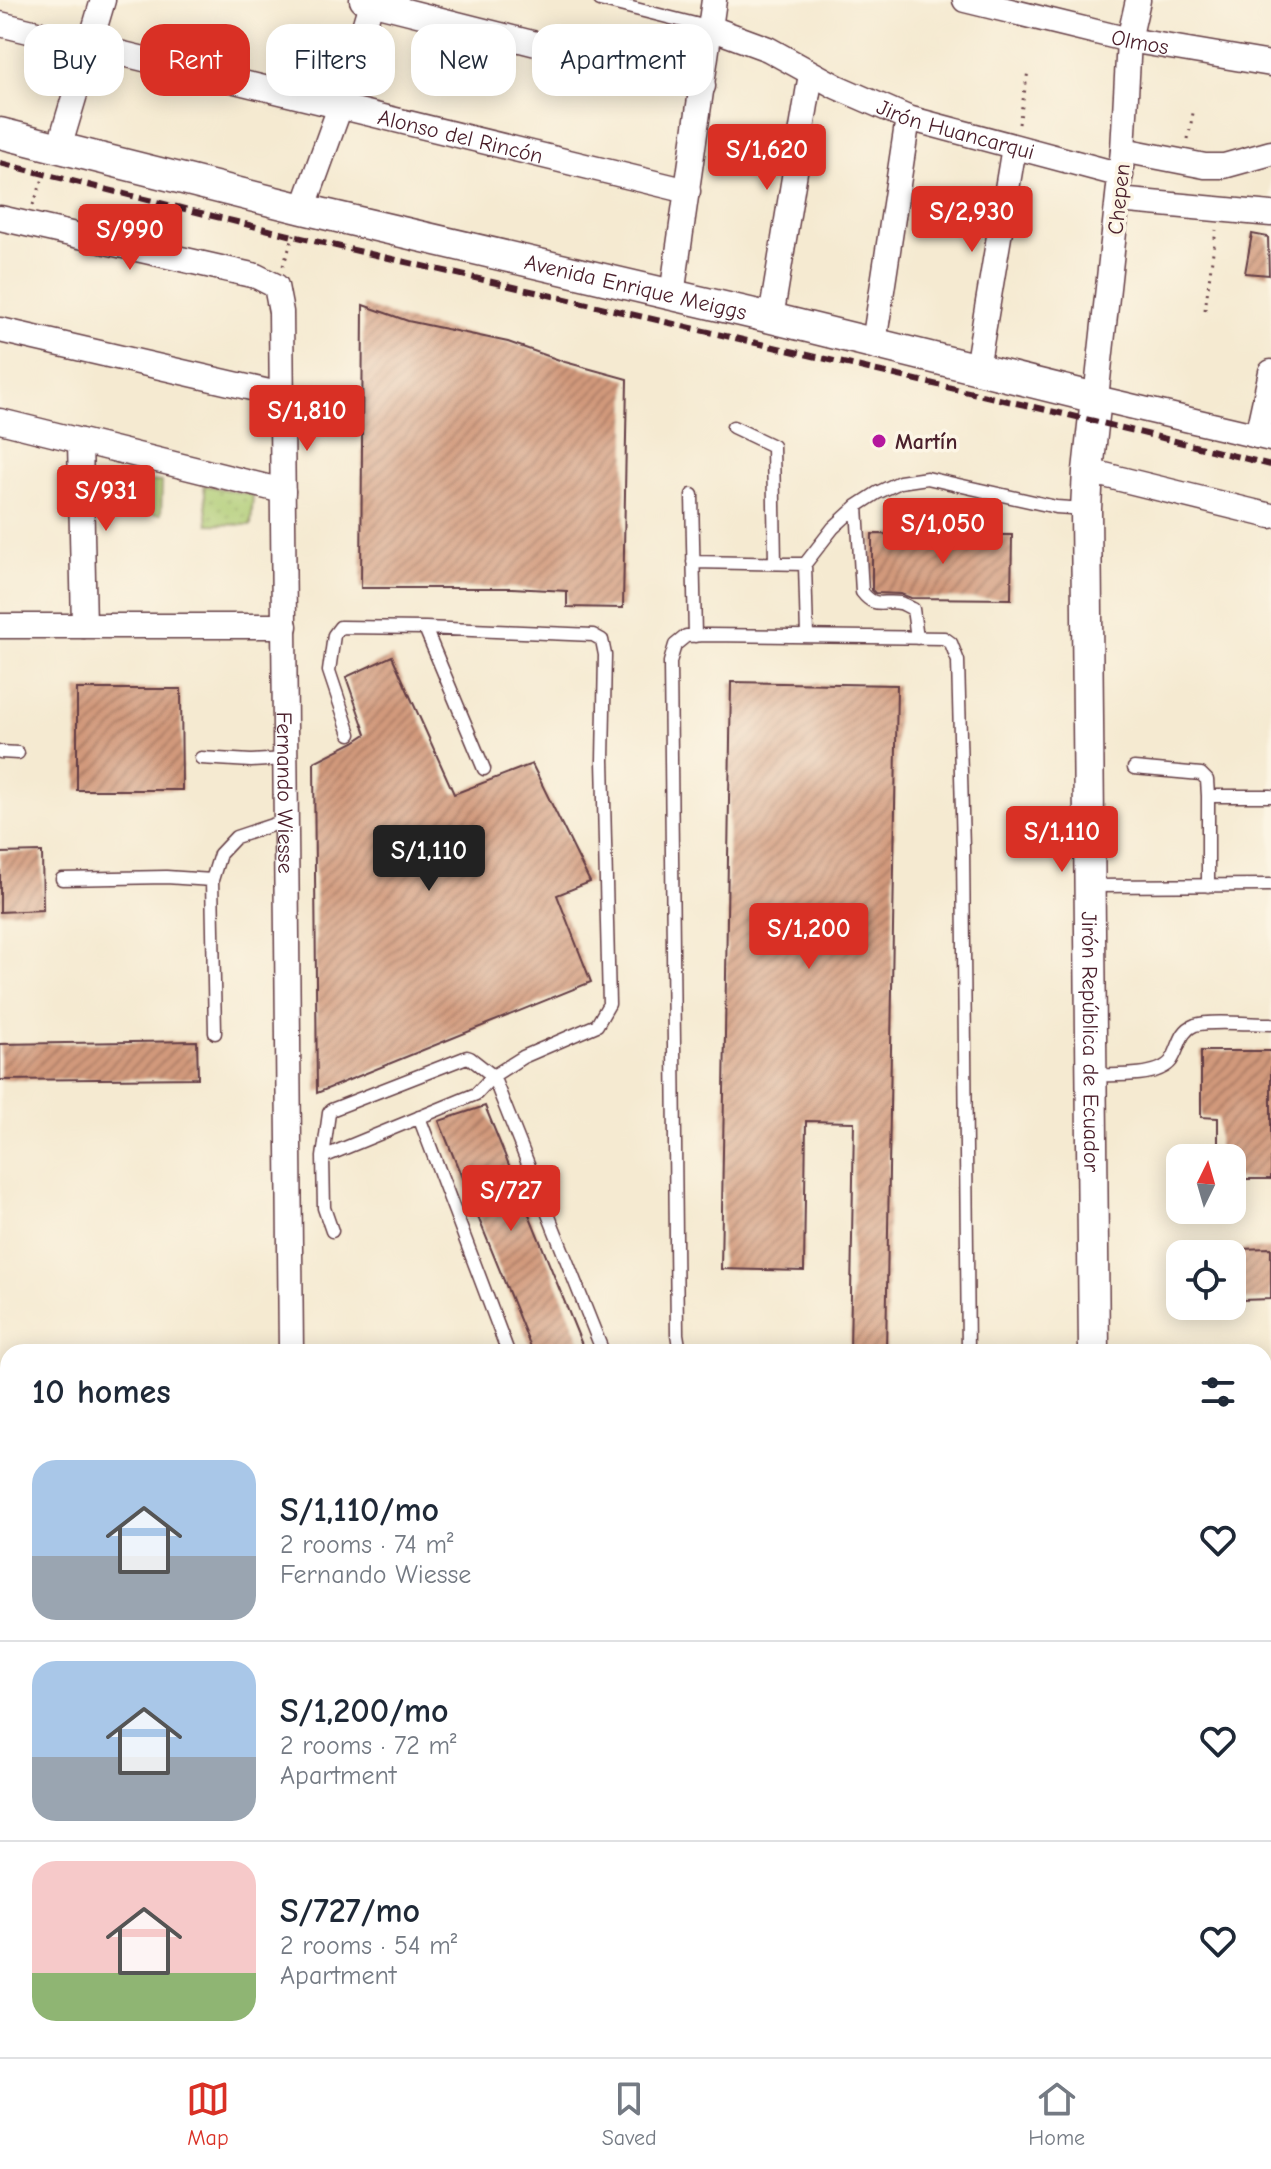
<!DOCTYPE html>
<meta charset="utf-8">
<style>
:root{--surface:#fff;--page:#f2f2f3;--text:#1f2937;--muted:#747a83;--line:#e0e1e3;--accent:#d93025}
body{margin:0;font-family:"Comic Neue",sans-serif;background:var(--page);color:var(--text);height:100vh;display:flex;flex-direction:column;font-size:30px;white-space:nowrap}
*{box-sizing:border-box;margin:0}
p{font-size:26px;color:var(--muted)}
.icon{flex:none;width:44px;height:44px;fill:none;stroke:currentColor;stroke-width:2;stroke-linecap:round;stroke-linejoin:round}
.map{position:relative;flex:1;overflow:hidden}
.details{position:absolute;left:0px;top:1344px;width:1272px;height:714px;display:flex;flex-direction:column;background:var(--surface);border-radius:24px 24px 0 0;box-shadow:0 4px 20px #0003}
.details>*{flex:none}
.banner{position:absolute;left:24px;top:24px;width:800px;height:72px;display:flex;gap:16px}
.needle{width:52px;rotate:5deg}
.fabs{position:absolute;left:1166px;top:1144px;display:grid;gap:16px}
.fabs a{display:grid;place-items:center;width:80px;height:80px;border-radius:16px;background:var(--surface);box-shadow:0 4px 20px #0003;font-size:40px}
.price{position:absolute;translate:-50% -68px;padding:0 18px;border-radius:8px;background:var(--accent);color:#fff;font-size:26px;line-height:52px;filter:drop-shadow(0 2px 4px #0008)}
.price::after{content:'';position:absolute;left:50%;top:48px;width:24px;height:18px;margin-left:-12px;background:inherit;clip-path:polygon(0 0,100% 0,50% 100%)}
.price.active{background:#222;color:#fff}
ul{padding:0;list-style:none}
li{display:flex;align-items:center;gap:24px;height:200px;padding:0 32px}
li+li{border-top:2px solid var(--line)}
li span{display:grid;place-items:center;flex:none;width:224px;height:160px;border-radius:24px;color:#555}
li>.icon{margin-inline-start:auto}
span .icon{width:96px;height:96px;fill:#fffc;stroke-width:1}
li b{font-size:34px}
h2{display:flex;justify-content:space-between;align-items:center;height:96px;padding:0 32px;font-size:34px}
.tag{padding:0 28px;border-radius:24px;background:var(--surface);box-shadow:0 4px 20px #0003;font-size:28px;line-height:72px}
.tag.active{background:var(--accent);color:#fff}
.tab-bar{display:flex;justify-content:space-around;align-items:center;height:112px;border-top:2px solid var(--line);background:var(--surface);font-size:22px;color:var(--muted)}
.tab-bar a{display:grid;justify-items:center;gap:4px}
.tab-bar .active{color:var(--accent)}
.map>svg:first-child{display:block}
.park{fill:url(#park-dots);stroke:#7b744e;stroke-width:2}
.garden{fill:#acca71;stroke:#7b744e;stroke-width:2}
.building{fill:url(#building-hatch)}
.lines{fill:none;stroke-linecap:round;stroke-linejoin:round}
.service-casing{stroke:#643d44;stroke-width:15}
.minor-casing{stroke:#643d44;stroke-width:27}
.tertiary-casing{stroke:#643d44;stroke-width:33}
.secondary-casing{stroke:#643d44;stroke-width:35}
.path{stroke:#643d44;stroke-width:3;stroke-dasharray:2 6;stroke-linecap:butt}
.service{stroke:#fff;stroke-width:12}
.minor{stroke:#fff;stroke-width:24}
.tertiary{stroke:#fff;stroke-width:30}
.secondary{stroke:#f7e9c3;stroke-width:32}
.rail{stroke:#4a1f2b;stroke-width:6;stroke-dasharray:12 6;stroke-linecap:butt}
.poi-dot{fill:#b5179e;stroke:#fcf5e5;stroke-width:3}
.labels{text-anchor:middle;stroke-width:7;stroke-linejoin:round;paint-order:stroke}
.street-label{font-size:22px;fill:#4a1f2b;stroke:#fcf5e5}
.poi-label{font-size:22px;font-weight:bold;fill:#4a1f2b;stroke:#fcf5e5;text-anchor:start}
</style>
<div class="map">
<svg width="1271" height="2057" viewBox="0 0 1271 2057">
<defs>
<pattern id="park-dots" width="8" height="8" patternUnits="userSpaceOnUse" patternTransform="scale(2)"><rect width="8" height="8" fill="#acca71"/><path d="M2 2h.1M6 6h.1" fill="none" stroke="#96ad62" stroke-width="1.8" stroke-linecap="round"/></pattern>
<pattern id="building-hatch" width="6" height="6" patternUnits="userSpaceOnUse" patternTransform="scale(2)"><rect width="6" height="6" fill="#d1997b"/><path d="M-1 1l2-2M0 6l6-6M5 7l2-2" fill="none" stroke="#ac7c65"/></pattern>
</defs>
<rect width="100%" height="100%" fill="#fcf5e5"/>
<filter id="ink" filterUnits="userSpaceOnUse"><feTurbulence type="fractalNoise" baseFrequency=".0125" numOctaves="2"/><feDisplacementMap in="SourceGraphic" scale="16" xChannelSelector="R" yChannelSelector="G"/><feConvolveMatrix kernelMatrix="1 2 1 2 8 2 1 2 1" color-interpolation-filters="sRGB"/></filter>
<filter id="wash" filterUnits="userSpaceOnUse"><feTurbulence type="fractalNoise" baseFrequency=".006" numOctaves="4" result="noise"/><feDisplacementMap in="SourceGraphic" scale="32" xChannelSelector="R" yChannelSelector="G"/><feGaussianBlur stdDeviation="1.8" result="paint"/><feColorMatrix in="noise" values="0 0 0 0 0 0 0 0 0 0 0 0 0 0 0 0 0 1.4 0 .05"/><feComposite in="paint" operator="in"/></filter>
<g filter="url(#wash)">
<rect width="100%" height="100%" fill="#f5ead1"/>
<path class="park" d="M204,485L253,495L251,525L208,524Z"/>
<path class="garden" d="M97,480L162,482L161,514L96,512Z"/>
<g id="blocks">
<path class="building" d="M1252,234L1268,237L1269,275L1245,273Z
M363,305L408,321L508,342L565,362L627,379L623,608L567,607V591L512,588H361Z
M872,534L1012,535L1011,599L911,598L901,594L875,593L872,590Z
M392,656L454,794L532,764L590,882L557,895L591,982L317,1093L314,762L354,742L366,734L346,677Z
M731,682L897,685L886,1352H850L854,1122L806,1121L804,1271L721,1269Z
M77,689H181L182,790H77Z
M42,852L43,910L0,912V853Z
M197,1041L198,1078L0,1080V1044Z
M1201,1051H1271V1179H1232V1158H1218V1118L1201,1117Z
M485,1106L585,1352H533L439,1121Z
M1271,1248V1299L1241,1300L1240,1249Z"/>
</g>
</g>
<g filter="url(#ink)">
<use href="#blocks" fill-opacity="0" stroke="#643d44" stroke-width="2"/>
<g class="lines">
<defs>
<path id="service" d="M600,0L711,28
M733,427L773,446L775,563
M692,495L695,636
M857,506L862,592C875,609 882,600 900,603C904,604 910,608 913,609L917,638
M693,562L805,564
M425,628L484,769
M807,636L805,564L833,528L857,506L877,493L900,482L927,478L1056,507L1085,509
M0,752L18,753
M201,758L251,761L286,759
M1134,768L1201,774L1207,780L1208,796V886
M1208,796H1271
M62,879L166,877L212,880L220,854L236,837L287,820
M212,880L215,1033
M1090,886L1271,885
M1092,1075C1112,1075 1158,1078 1171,1061C1180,1048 1179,1031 1195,1025C1210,1020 1253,1024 1271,1024
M419,1117L508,1352
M323,1157L476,1094L493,1076L523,1057L597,1025L609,1004L603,760L605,655L602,640L593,635L425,628L340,627L334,635L329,671L350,734
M332,1231L324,1208L323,1157L329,1113L331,1110L467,1057L470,1058L493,1076L603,1352
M680,1352L677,1334L670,662L675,645L686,636L706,635L944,638L951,643L958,661L963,849L968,1352
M0,1492H8
M1264,1534H1271
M0,1673H8
M1264,1693H1271
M0,1912H8
M104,2050V2057
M203,2050V2057
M253,2050L254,2057
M331,2050V2057
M412,2050V2057
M922,2050L923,2057
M1252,2050V2057
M951,2057V2050
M1062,2057L1063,2050
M1214,2057L1215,2050"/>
<g id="minor">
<path d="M362,0L703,86"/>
<path id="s1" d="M965,0L1129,40L1271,64"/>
<path d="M1138,0L1129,40L1123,150L1096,398L1271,439"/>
<path id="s2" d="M0,24L688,191"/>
<path id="s3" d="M711,28L768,49L837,87L908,118L1121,175"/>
<path d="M59,148L103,0"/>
<path d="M1123,150L1205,166H1224L1271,153"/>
<path d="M1118,200L1271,214"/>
<path d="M303,209L340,107L372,0"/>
<path id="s4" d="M0,218L256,276L276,286L281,312L291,1352"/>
<path d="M672,295L714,0"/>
<path d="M771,318L811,74"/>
<path d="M0,330L282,395"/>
<path d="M874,343L908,118"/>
<path d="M977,368L1014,147"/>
<path d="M0,421L283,491"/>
<path d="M1257,436L1271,372"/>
<path d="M80,441L84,626"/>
<path d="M1088,471L1271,516"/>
<path d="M0,626H285"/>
<path d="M703,2050V2057"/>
</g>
<g id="tertiary">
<path id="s5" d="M0,133L303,209L771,318L1096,398L1088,471L1086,509L1094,1352"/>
</g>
<path id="secondary" d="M1264,1997H1271
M0,2008H8
M1264,2025H1271
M0,2036H8"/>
</defs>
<use href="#service" class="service-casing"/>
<use href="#minor" class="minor-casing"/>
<use href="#tertiary" class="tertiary-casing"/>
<use href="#secondary" class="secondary-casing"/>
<path class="path" d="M1019,124L1028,71
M1188,139L1194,108
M33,205L46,171
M283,266L295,232
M1205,310L1216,230"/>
<use href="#service" class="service"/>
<use href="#minor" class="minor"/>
<use href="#tertiary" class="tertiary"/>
<use href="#secondary" class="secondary"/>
<path class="rail" d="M0,163L293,236L1094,421L1271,465"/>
</g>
</g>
<circle class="poi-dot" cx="879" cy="441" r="8"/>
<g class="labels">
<g class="street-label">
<text dy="8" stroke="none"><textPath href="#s1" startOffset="180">Olmos</textPath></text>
<text dy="8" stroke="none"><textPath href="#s3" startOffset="266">Jirón Huancarqui</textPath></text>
<text dy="8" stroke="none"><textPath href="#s2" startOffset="474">Alonso del Rincón</textPath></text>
<text transform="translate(1118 199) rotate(-84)" y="8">Chepen</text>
<text dy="8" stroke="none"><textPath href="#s5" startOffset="654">Avenida Enrique Meiggs</textPath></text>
<text dy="8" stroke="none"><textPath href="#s4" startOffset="792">Fernando Wiesse</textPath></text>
<text dy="8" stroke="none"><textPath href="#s5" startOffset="1772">Jirón República de Ecuador</textPath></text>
</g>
<g class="poi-label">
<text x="895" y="449">Martín</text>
</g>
</g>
</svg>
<div class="fabs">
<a><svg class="needle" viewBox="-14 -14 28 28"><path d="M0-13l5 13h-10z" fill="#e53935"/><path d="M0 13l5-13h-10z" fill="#747a83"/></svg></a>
<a><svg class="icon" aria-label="locate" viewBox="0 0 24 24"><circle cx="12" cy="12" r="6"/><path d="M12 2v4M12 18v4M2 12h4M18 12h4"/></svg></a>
</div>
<b class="price" style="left:767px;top:192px">S/1,620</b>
<b class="price" style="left:972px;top:254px">S/2,930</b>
<b class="price" style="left:130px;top:272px">S/990</b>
<b class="price" style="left:307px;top:453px">S/1,810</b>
<b class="price" style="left:106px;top:533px">S/931</b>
<b class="price" style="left:943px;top:566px">S/1,050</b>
<b class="price" style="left:1062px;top:874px">S/1,110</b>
<b class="price active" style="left:429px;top:893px">S/1,110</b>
<b class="price" style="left:809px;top:971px">S/1,200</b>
<b class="price" style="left:511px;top:1233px">S/727</b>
<div class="banner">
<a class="tag">Buy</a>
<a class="tag active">Rent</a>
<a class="tag">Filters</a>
<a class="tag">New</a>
<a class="tag">Apartment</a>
</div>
<section class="details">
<h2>10 homes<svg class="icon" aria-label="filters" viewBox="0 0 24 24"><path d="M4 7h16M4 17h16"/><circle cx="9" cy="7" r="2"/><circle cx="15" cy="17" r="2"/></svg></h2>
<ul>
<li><span style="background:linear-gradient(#a9c7e8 60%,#9aa5b1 0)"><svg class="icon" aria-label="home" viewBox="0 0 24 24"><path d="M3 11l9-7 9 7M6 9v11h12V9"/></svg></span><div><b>S/1,110/mo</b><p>2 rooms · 74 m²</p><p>Fernando Wiesse</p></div><svg class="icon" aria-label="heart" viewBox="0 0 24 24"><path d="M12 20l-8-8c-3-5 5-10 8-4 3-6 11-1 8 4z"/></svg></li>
<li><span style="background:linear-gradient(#a9c7e8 60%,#9aa5b1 0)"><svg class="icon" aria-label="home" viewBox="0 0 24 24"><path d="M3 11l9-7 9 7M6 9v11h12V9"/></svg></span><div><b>S/1,200/mo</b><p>2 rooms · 72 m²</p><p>Apartment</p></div><svg class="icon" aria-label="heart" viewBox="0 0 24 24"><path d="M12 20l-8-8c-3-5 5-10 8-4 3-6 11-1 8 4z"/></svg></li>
<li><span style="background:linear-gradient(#f6c9c9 70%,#8fb573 0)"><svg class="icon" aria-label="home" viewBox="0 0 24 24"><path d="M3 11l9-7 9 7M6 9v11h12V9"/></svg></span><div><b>S/727/mo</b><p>2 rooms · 54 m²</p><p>Apartment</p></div><svg class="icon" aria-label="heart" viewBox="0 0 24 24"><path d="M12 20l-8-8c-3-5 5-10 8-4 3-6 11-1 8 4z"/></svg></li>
</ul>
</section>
</div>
<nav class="tab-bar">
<a class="active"><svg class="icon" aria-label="map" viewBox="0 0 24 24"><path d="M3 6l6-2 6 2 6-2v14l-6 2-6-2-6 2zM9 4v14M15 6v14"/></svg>Map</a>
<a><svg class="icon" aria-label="saved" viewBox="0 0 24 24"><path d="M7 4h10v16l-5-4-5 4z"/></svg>Saved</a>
<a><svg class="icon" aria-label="home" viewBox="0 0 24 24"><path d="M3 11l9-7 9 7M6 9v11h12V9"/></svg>Home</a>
</nav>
